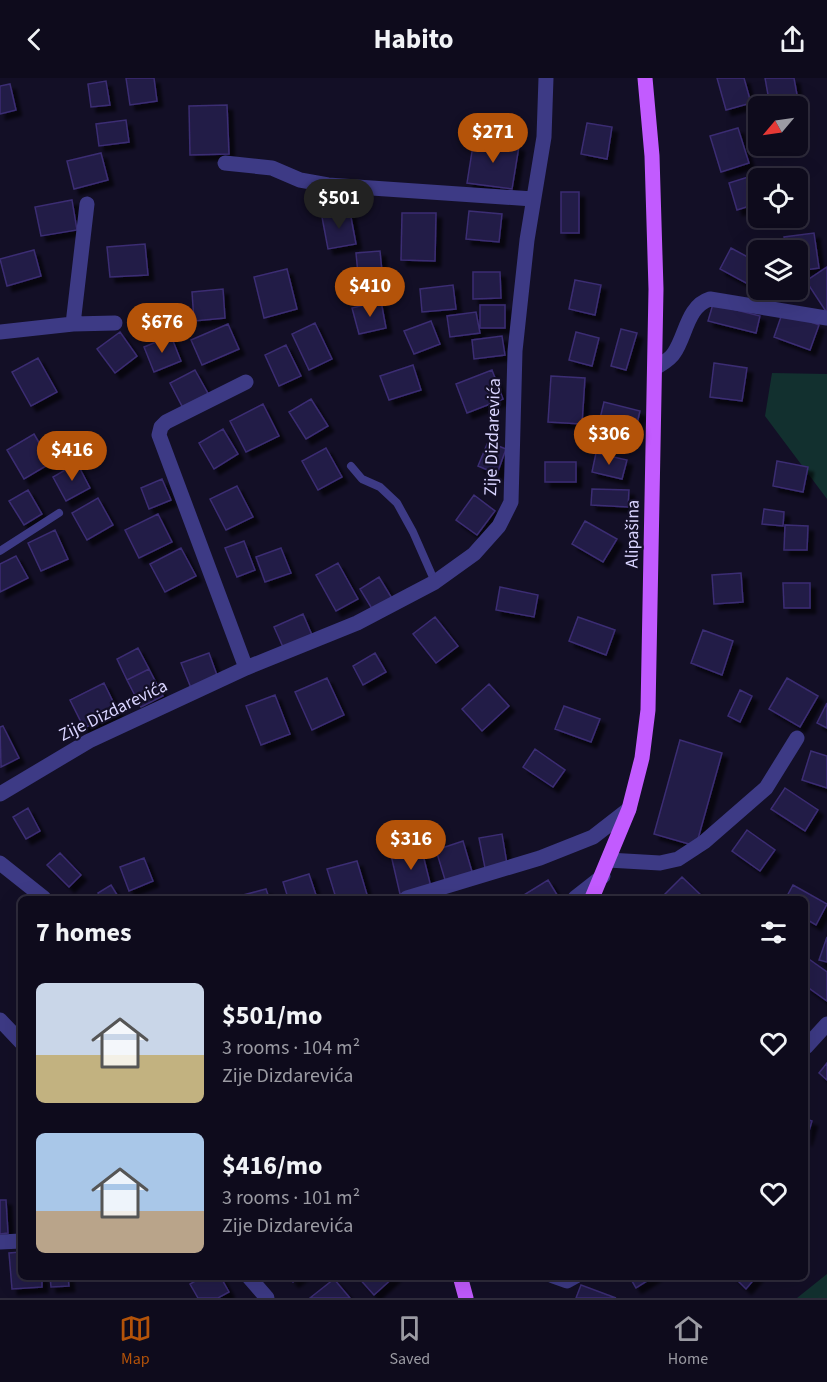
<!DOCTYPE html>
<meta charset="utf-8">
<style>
:root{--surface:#0e0b1c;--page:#171425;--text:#f1f3f6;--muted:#9b9ba3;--line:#2e2b3b;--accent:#b45309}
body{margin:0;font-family:"Source Sans 3",sans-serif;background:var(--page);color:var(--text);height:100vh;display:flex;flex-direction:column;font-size:22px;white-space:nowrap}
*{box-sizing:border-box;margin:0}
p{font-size:20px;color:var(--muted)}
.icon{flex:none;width:33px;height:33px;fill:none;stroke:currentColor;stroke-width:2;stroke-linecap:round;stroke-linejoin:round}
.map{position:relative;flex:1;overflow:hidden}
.details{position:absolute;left:18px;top:818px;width:790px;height:384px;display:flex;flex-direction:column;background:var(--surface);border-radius:9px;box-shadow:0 6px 24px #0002,0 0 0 2px var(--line)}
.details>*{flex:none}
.needle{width:39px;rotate:241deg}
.buttons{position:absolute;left:748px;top:18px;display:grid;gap:12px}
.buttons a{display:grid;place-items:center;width:60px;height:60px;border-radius:9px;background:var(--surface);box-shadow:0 6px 24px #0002,0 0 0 2px var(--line);font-size:30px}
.price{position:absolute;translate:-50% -51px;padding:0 14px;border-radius:21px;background:var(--accent);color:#fff;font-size:20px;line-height:39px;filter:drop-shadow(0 2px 3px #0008)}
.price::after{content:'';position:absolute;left:50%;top:36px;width:18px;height:14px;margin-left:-9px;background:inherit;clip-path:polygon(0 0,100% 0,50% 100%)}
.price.selected{background:#222;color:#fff}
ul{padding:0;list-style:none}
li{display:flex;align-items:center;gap:18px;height:150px;padding:0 18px}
li span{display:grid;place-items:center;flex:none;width:168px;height:120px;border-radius:9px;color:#555}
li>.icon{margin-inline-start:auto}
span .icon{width:72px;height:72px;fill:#fffc;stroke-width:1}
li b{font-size:26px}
h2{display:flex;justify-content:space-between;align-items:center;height:72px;padding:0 18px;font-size:26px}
header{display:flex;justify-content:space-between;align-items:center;height:78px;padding:0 18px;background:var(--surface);font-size:27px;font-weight:700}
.menu{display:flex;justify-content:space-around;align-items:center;height:84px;border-top:2px solid var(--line);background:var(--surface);font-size:16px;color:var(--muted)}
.menu a{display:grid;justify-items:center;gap:3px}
.menu .selected{color:var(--accent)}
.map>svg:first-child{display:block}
.green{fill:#12302f}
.building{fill:#241b47;stroke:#3b2d73;stroke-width:1.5;filter:url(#shadow)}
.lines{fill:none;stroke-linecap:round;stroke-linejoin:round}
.service{stroke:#3d3a85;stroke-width:8}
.minor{stroke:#3d3a85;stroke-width:15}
.primary{stroke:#c25bff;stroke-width:15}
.labels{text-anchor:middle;stroke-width:4.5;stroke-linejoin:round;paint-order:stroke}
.street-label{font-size:18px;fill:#d9d4ff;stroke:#130f26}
</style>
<header><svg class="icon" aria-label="back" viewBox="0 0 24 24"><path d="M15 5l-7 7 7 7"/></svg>Habito<svg class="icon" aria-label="share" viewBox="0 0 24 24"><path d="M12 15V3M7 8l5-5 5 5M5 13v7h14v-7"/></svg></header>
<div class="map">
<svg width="827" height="1220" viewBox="0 0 827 1220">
<defs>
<filter id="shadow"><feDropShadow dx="5.5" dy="5.5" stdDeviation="1.5" flood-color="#0009"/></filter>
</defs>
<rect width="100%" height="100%" fill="#130f26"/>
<path class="green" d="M772,295L827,296V421L765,338Z
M827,1196V1220H797Z"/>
<path class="building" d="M126,0H154L157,23L130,27Z
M717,0H744L751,25L726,32Z
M765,0H794L799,28H770Z
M106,3L110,27L91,29L88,6Z
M10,6L16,32L0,36V8Z
M227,27L229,76L190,77L189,28Z
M126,42L129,64L99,68L96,46Z
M587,45L612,49L607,81L581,76Z
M738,50L749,85L721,94L710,58Z
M474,61L519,68L512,111L467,105Z
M101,75L108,102L74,111L67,83Z
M761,95L763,100H759V125L737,132L729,105Z
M561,114H579V155H561Z
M72,122L77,152L41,158L35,129Z
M469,133L502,136L499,164L466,161Z
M350,134L356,166L328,171L322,139Z
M402,135H436L435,183L401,182Z
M814,155L819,190L798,193V172H786L784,159Z
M145,166L148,197L110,199L107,169Z
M731,170L757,184L746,205L720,191Z
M34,172L41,198L7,208L0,181Z
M380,173L383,204L359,207L356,175Z
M827,189V235L806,203Z
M287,191L297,231L264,240L254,199Z
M473,194H500L501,220L473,221Z
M575,202L601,207L595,237L569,231Z
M453,207L456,231L422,234L420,211Z
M223,211L225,240L194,243L192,214Z
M381,223L386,250L359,256L352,230Z
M713,226L760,238L756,255L708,243Z
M480,227H505V250H480Z
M783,233L819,247L810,272L774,259Z
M476,234L480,255L450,259L447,238Z
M431,243L440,266L414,276L404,253Z
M315,245L332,281L309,292L292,256Z
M228,246L239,271L202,287L191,262Z
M621,251L637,255L626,292L611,288Z
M120,254L137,278L115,295L97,271Z
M576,254L599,260L592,288L569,282Z
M171,258L181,283L154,294L144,269Z
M502,258L505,277L474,281L472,262Z
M286,267L301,298L279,308L265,277Z
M38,280L57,314L31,328L12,294Z
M714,285L747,290L742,323L710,319Z
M413,287L421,312L389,322L380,298Z
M195,292L210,319L184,332L170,305Z
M492,292L503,321L467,335L456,306Z
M551,298L585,300L582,346L548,344Z
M311,321L328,348L306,361L289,334Z
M604,324L640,333L634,358L598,349Z
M263,326L279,358L246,374L230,343Z
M223,351L238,376L214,391L199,365Z
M34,356L51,385L24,401L7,372Z
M488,364L506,371L497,396L478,388Z
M326,370L342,399L318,412L302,383Z
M596,375L627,382L622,401L592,394Z
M777,383L808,389L803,414L773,408Z
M545,384H576V404H545Z
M77,385L90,410L66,423L53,399Z
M162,401L171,422L149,431L141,410Z
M237,408L253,439L226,452L210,421Z
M592,411L629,412L628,429L591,427Z
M28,412L42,436L24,447L9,423Z
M474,417L495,433L477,457L456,442Z
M98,420L113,447L87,462L72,435Z
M764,431L784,434L783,448L762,446Z
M158,436L172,464L139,480L125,452Z
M585,443L617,461L603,484L572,466Z
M785,447L808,448L807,472H784Z
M55,452L68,481L41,493L28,465Z
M244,463L255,492L237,499L225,470Z
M181,470L196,498L165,514L150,486Z
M281,470L291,495L265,504L256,479Z
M16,478L28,500L0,514V486Z
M338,485L358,521L336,533L316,497Z
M741,495L743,524L714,526L712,497Z
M379,499L393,522L374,534L360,511Z
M783,505H810V530H784Z
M500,509L538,517L534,539L496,532Z
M303,536L312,557L283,569L274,549Z
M435,539L458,568L436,585L413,556Z
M578,539L615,552L606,577L569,563Z
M703,552L733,563L722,597L691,585Z
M138,570L149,591L127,602L117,581Z
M209,575L218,600L191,610L181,585Z
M375,575L386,594L363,607L353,588Z
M149,591L163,618L141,629L127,602Z
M327,600L344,637L312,652L295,614Z
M787,600L818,618L800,649L769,631Z
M104,605L118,634L84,650L70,622Z
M489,606L509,628L482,653L462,631Z
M740,612L752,618L740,644L728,638Z
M275,617L290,656L261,667L246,628Z
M827,625V650L817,645Z
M564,628L600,641L591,664L555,651Z
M3,648L19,680L1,689L0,649Z
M680,662L722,675L696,768L654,756Z
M535,671L565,692L553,709L523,689Z
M811,673L827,678V710L802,702Z
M785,710L818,732L805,753L771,731Z
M28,730L40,753L26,761L13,739Z
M747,752L775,772L760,793L732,773Z
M502,756L507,786L485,790L479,760Z
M463,763L473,797L446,805L436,772Z
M421,769L431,809L400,816L391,777Z
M60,775L81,797L69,809L47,787Z
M144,780L153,803L129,813L120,789Z
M357,783L368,820H336L327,791Z
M309,796L317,820H288L283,804Z
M682,799L704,820H661Z
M548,802L559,820H519Z
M111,807L119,820H101L98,815Z
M793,807L827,826L816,847L806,841V820H786Z
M266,811L269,820H237L236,819Z
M827,859V884L819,882Z
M806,879L827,894V923L806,908Z
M827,985V1002L819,995Z
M806,1041L812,1043L806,1063Z
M0,1122H6L8,1155L0,1156Z
M21,1174V1198H42V1209L12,1211L9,1175Z
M50,1198H68L69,1208L51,1209Z
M204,1198H220L229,1214L218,1220H198L190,1206Z
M289,1198H301L293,1204Z
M357,1198H395L374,1217Z
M629,1198H655L636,1210Z
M733,1198H757L746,1211Z
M334,1201L350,1220H310Z
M581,1207L616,1220H576Z"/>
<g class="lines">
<path class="service" d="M351,388L362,401L380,409L397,425L413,454L435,504
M0,473L59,435"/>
<path class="minor" d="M225,85L272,90L300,102L328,107L533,121
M73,246L87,126
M0,254L73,246L115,245
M655,290C661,286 670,282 674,275C686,258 687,228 710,221L827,240
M246,590L159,357L161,349L166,344L246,304
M0,716L89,663L246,590L357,545L435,504L474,476L499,448L511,424L515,273L527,162L544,59L546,0
M608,782L660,785L678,781L704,764L766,710L797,660
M0,785L44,820
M407,820L540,780L593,759L629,731
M575,820L603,798
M0,942L21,964
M806,969L827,946
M0,1164L21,1163
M248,1198L267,1220
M553,1198L567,1203L576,1198"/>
<path class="primary" d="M592,820L629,731L642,680L648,632L656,211L652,78L645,0
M460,1198L466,1220"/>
</g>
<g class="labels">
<g class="street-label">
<text transform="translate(492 359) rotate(-88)" y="6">Zije Dizdarevića</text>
<text transform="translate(632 456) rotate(-89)" y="6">Alipašina</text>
<text transform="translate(113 632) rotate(-26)" y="6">Zije Dizdarevića</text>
</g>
</g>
</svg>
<div class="buttons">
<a><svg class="needle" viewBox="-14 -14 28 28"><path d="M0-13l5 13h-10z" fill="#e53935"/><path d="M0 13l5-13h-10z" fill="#9b9ba3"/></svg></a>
<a><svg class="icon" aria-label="locate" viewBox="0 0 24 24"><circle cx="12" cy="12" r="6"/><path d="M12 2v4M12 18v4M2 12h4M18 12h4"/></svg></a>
<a><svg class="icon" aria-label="layers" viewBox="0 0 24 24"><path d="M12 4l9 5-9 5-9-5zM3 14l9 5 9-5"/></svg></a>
</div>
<b class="price" style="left:493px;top:86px">$271</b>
<b class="price selected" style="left:339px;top:152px">$501</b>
<b class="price" style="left:370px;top:240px">$410</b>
<b class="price" style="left:162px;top:276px">$676</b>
<b class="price" style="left:609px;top:388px">$306</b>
<b class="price" style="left:72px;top:404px">$416</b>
<b class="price" style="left:411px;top:793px">$316</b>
<section class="details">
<h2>7 homes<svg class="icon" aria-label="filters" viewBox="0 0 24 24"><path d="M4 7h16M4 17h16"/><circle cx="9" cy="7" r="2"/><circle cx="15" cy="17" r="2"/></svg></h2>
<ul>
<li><span style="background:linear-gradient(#c9d6e8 60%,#c2b280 0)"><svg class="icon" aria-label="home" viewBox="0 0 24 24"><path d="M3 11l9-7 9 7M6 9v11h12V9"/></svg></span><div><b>$501/mo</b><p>3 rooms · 104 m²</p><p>Zije Dizdarevića</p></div><svg class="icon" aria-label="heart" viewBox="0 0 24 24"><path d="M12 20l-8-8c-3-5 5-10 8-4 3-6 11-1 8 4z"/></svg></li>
<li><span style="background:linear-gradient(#a9c7e8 65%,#b9a48a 0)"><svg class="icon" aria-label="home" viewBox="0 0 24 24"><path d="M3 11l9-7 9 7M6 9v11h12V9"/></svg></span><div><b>$416/mo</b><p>3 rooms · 101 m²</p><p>Zije Dizdarevića</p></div><svg class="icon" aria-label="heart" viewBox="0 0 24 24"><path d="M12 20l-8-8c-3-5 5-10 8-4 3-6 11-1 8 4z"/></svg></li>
</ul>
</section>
</div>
<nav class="menu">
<a class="selected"><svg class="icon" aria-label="map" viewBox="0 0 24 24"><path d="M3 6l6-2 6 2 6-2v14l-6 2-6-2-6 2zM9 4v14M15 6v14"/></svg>Map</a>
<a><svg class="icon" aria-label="saved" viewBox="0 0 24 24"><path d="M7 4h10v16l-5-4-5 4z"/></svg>Saved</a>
<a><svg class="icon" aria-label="home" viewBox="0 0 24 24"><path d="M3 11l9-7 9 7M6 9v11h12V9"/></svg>Home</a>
</nav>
